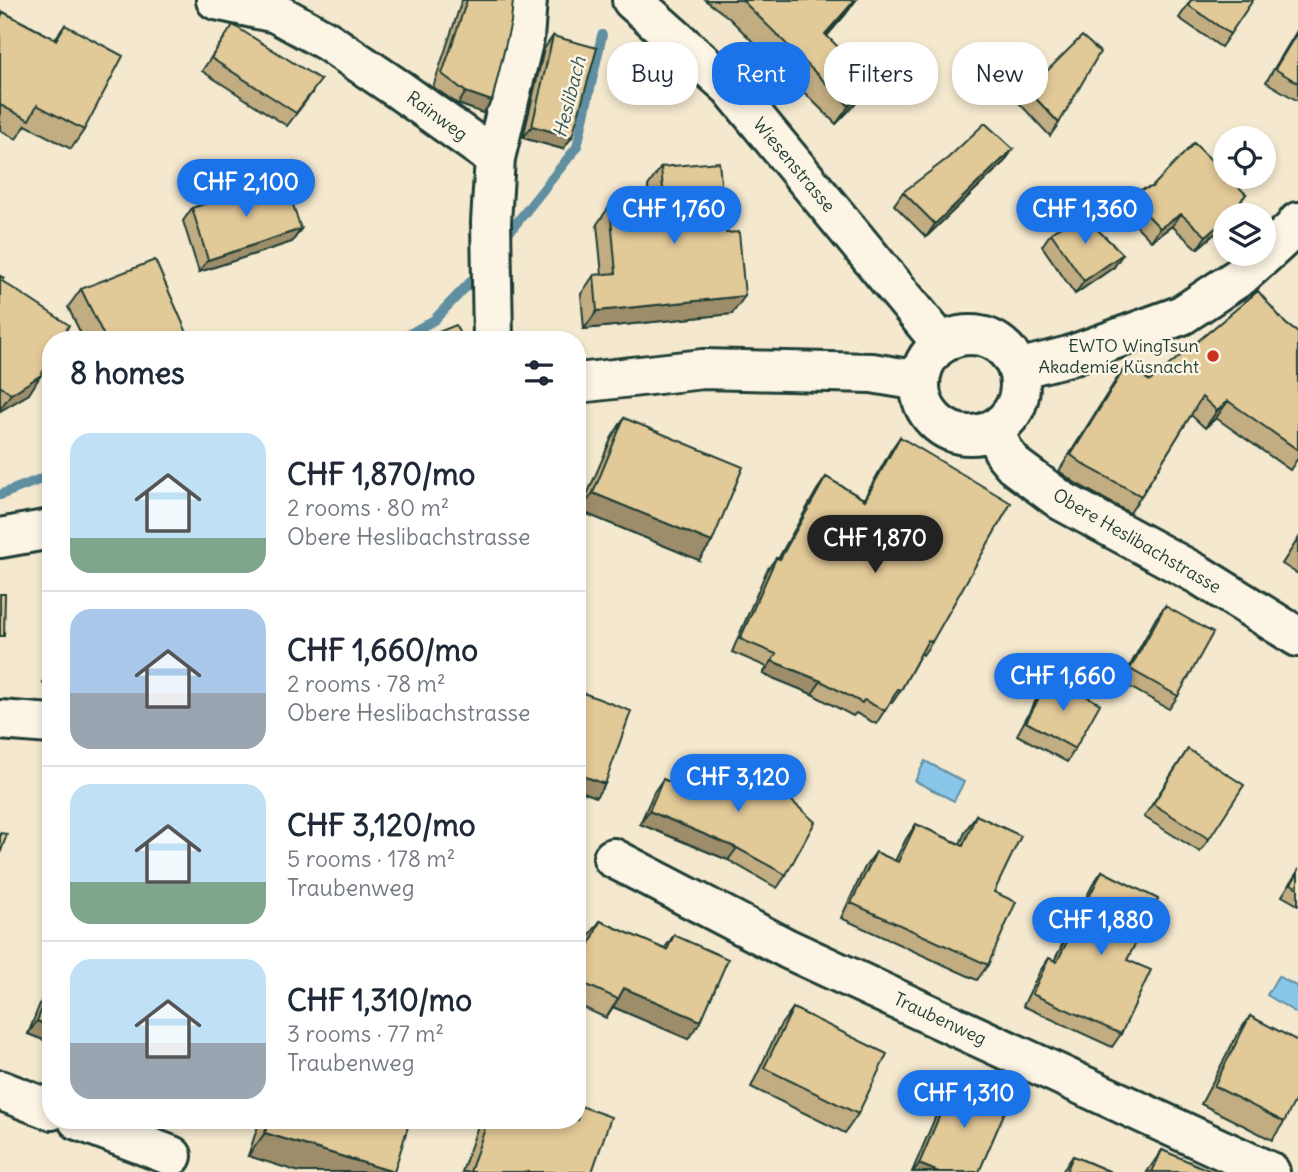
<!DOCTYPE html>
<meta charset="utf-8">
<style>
:root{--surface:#fff;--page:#f2f2f3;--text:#1f2937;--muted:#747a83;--line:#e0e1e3;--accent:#1a73e8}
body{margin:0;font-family:Delius,sans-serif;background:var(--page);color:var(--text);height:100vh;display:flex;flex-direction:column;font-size:26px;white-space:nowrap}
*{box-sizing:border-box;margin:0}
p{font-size:23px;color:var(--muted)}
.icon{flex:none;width:38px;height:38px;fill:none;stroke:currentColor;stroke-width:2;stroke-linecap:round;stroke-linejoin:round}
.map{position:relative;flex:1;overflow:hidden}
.sheet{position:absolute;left:42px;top:331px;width:544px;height:798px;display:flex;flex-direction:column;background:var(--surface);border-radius:28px;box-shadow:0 4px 10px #0003}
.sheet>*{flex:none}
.top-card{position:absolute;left:607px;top:42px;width:584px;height:63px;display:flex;gap:14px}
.fabs{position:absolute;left:1213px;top:126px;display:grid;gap:14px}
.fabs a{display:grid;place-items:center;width:63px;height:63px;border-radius:50%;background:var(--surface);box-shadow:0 4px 10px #0003;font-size:35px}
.price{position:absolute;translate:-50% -60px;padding:0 16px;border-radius:24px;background:var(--accent);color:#fff;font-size:23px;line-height:46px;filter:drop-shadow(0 2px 4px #0008)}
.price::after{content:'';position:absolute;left:50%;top:42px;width:21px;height:16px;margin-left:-10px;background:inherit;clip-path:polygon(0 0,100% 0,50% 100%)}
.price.current{background:#222;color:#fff}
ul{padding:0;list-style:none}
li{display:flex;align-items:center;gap:21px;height:175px;padding:0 28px}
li+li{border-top:2px solid var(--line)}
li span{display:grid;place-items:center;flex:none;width:196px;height:140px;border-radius:21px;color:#555}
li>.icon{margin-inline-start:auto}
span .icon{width:84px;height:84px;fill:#fffc;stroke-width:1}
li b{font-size:30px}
h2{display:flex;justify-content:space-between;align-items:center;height:84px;padding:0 28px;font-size:30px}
.chip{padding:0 24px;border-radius:28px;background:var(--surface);box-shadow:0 4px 10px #0003;font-size:24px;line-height:63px}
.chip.current{background:var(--accent);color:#fff}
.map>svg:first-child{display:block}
.water{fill:#8ac6ea;stroke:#5f8fa1;stroke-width:2}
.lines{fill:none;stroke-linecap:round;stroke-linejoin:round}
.stream{stroke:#5f8fa1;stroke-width:10}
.street-casing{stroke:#1f3d34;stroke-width:44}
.secondary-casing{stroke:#1f3d34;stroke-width:44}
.street{stroke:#fcf5e5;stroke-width:38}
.secondary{stroke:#fcf5e5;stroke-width:38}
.wall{fill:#c2ad83;stroke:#1f3d34;stroke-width:2}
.shaded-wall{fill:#9e8d6a;stroke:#1f3d34;stroke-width:2}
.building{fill:#e2c998;stroke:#1f3d34;stroke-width:2}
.poi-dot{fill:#c8321e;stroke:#fcf5e5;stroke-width:2.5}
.labels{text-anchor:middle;stroke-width:5;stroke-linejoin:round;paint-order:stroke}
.street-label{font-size:18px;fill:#1f3d34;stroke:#fcf5e5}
.poi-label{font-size:18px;fill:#1f3d34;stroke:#fcf5e5;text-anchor:end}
.water-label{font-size:19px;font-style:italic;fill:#345858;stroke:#fcf5e5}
</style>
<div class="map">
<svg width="1298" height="1172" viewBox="0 0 1298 1172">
<rect width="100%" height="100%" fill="#f4e8ce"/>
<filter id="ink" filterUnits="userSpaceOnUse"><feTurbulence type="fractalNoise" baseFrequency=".0143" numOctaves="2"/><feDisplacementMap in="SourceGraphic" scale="14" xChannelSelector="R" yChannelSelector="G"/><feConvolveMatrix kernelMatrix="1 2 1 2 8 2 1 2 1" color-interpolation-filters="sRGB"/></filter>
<g filter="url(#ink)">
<path class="water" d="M925,761L964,782L954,801L915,781Z
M1278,976L1298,987V1014L1267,995Z"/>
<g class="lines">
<path class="stream" d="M511,230L577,147L602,35
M399,340L434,320L482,270
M0,495L51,475"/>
<defs>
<path id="street" d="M216,0L276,13L327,41L398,89L495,158
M632,0L730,87L942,344
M493,340L491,222L495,158L524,38L527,0
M578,383L703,369L872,373L920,381
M0,538L51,529
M0,720L51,724
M613,858L788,949L1270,1172
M0,1090L51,1110
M78,1120L172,1156"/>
<path id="secondary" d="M920 385a50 50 0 1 1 100 0a50 50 0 1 1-100 0Z
M1018,369L1069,356L1182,315L1241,276L1293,229L1298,222
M993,429L1005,454L1016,467L1062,501L1199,575L1298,637"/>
</defs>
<use href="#street" class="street-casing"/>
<use href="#secondary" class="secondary-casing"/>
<use href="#street" class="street"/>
<use href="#secondary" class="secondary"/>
</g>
<path class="wall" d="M462,0H513L492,101L483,113L458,104L433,87Z
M705,0H856L845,15L827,36L859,100L836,124L728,17Z
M1191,0L1230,34L1221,47L1179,18Z
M3,12L55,39L65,25L84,130L71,149L26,125L16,139L0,130V17Z
M1298,29V101L1266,82Z
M553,36L572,137L563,149L523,138L544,49Z
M224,38L312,93L287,126L202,71Z
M1028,90L1059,123L1050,136L1019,103Z
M1013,149L1004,162L926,237L894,205L903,192Z
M661,167L732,314L584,329L581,294L594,275H602L597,224L610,206L649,202L648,186Z
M1126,193L1246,194L1231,215H1225V222L1219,230L1197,249L1172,226L1151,241L1117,206Z
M192,208L301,229L292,242L199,272L183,221Z
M1051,233L1114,267L1075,294L1042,246Z
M0,276L2,281L29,394L0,411Z
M81,289L188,335L185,340H84L68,307Z
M1286,324L1298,333V458L1290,470L1216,418L1205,428L1191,415L1141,496L1130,513L1074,482L1059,471L1114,383L1126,366L1150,381Z
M624,418L699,560L580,511L612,437Z
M900,437L932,642L923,655L921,653L901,690L892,703L890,702L876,724L856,713L853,716L812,694L763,674L767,667L732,652L767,570L776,558L778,559L817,490L826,477L864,499L891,450Z
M1298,539V574L1282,564Z
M1165,606L1178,696L1169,709L1121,682L1156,618Z
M51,647V685L43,683Z
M1051,676L1075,749L1067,762L1017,735L1042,689Z
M1188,749L1209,839L1200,852L1144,817Z
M696,766L786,875L777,888L728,860L640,824L654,792L663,779L684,788L687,778Z
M976,815L994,892L988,965L977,980L841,918L865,867L876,852L895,861L906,839L916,824L960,844L966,830Z
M1102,871L1127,960L1121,1034L1112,1047L1023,1006L1040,971L1049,958L1054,961L1093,884Z
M1298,871V905L1282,896Z
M600,921L664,949L674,935L688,1039L613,1007L606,1018L578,1005V961L587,939Z
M51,976V1043L28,1034Z
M793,1008L858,1114L845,1133L751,1087L780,1026Z
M1250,1016L1284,1122L1272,1140L1201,1104L1237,1035Z
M955,1079L979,1172H912L946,1092Z
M260,1120H410L248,1156Z
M480,1120H578L592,1172H462Z
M1162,1150L1210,1172H1147Z
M1073,1156L1111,1172H1062Z"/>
<path class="shaded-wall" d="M856,0L845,15L812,52L825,34Z
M872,81L859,100L836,124L849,106Z
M466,92L492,101L483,113L458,104Z
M532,126L572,137L563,149L523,138Z
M1013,149L1004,162L926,237L935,224Z
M1181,214L1172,226L1151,241L1160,228Z
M1225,220V222L1219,230L1197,249L1206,236Z
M301,229L292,242L199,272L208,260Z
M1123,254L1114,267L1075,294L1084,281Z
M745,296L732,314L584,329L597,311Z
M41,375L29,394L0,411V409L11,394Z
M1228,401L1216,418L1205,428L1217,411Z
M593,493L712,542L699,560L580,511Z
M772,661L821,681L812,694L763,674Z
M51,673V685L43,683Z
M578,774L605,784L596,797L578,790Z
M649,811L737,848L728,860L640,824Z
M624,988L701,1021L688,1039L613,1007L618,999Z
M37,1021L51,1027V1043L28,1034Z
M265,1133L393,1172H299L248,1156Z
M919,1164L939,1172H913Z"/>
<path class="building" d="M467,0H513L511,22L492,101L466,92L442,74Z
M742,0H855L825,34L872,81L849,106Z
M1191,0H1253L1230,34L1188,5Z
M3,12L56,40L65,25L123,56L84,130L37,105L29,120L0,105V19Z
M233,25L321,80L296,113L211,58Z
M1298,31V83L1275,69Z
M553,36L597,48L572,137L532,126Z
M1082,36L1100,52L1059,123L1028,90Z
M985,123L1013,149L935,224L903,192L948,158Z
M1194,143L1225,174V177H1228L1246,194L1230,215H1225V220L1206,236L1181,214L1160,228L1126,193L1152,187Z
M719,162L726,233L739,232L745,296L597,311L594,275L616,273L610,206L664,200L661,167Z
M284,178L301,229L208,260L192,208Z
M1080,213L1123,254L1084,281L1051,233Z
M155,260L188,335L180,340H106L81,289Z
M0,276L4,278L2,281L69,325L61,340H51V359L41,375L11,394L0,386Z
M1258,291L1286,324L1298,333V450L1228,401L1217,411L1202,397L1141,496L1086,466L1071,455L1126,366L1150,381Z
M456,325L462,340H419Z
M624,418L743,467L712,542L593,493Z
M900,437L1011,503L932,642L928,640L901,690L898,689L885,711L864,700L862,703L821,681L772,661L776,654L740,639L776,558L780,559L826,477L865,500Z
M0,594H5L4,636H0Z
M1165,606L1213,633L1178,696L1130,669Z
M1051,676L1100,704L1075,749L1026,722Z
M578,691L631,711L605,784L578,774Z
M1188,749L1244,785L1209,839L1153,804Z
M696,766L764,776L815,822L786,875L737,848L649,811L663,779L690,791Z
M976,815L1021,836L994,892L1016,902L988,965L851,903L876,852L898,862L916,824L963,846Z
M0,833L7,834L0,854Z
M1102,871L1158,899L1127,960L1151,970L1121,1034L1032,994L1049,958L1057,962Z
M1298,873V888L1291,884Z
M600,921L667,950L674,935L728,959L701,1021L624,988L618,999L578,981V971Z
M51,986V1027L37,1021Z
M793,1008L887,1054L858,1114L764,1068Z
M1250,1016L1298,1041V1095L1284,1122L1214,1086Z
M955,1079L1009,1102L979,1172H939L919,1164Z
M578,1105L611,1117L592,1172H470L488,1120H578Z
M269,1120H410L394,1172L265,1133Z
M1162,1150L1211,1171L1210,1172H1152Z
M1073,1156L1111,1172H1066Z"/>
</g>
<circle class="poi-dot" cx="1213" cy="356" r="7"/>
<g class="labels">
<g class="street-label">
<text transform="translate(437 116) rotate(36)" y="6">Rainweg</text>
<text transform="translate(794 165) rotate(50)" y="6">Wiesenstrasse</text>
<text transform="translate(1137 541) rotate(30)" y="6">Obere Heslibachstrasse</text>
<text transform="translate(940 1019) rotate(25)" y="6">Traubenweg</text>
</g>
<g class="poi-label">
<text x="1199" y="352">EWTO WingTsun<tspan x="1199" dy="21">Akademie Küsnacht</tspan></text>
</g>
<g class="water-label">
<text transform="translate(569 97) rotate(-76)" y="7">Heslibach</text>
</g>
</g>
</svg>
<div class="fabs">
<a><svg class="icon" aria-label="locate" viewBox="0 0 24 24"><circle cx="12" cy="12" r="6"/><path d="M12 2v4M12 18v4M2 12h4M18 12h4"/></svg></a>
<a><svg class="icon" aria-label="layers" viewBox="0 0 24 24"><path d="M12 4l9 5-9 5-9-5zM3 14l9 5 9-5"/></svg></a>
</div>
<b class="price" style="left:246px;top:219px">CHF 2,100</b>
<b class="price" style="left:674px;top:246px">CHF 1,760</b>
<b class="price" style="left:1085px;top:246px">CHF 1,360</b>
<b class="price current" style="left:875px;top:575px">CHF 1,870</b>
<b class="price" style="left:1063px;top:713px">CHF 1,660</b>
<b class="price" style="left:738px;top:814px">CHF 3,120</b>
<b class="price" style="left:1101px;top:957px">CHF 1,880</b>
<b class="price" style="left:964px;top:1130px">CHF 1,310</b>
<div class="top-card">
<a class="chip">Buy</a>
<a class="chip current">Rent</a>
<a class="chip">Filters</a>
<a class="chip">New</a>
</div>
<section class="sheet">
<h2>8 homes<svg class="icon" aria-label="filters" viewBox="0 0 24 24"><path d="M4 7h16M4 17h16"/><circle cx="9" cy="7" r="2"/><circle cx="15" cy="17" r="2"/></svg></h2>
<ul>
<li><span style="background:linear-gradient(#bfe0f5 75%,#7fa58c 0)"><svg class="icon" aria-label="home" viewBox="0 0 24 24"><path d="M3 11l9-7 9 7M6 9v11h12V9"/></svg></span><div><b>CHF 1,870/mo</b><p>2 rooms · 80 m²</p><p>Obere Heslibachstrasse</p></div></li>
<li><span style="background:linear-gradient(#a9c7e8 60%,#9aa5b1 0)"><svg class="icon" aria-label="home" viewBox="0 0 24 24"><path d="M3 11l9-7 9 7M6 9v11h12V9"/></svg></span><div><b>CHF 1,660/mo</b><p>2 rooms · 78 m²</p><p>Obere Heslibachstrasse</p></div></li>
<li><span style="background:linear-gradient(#bfe0f5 70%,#7fa58c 0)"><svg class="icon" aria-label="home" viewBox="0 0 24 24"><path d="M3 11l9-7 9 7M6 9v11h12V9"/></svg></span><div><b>CHF 3,120/mo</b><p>5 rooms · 178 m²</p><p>Traubenweg</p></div></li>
<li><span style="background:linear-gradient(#bfe0f5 60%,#9aa5b1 0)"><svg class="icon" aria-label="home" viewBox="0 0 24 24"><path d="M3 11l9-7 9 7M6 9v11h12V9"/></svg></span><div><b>CHF 1,310/mo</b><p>3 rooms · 77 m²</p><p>Traubenweg</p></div></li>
</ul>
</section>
</div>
